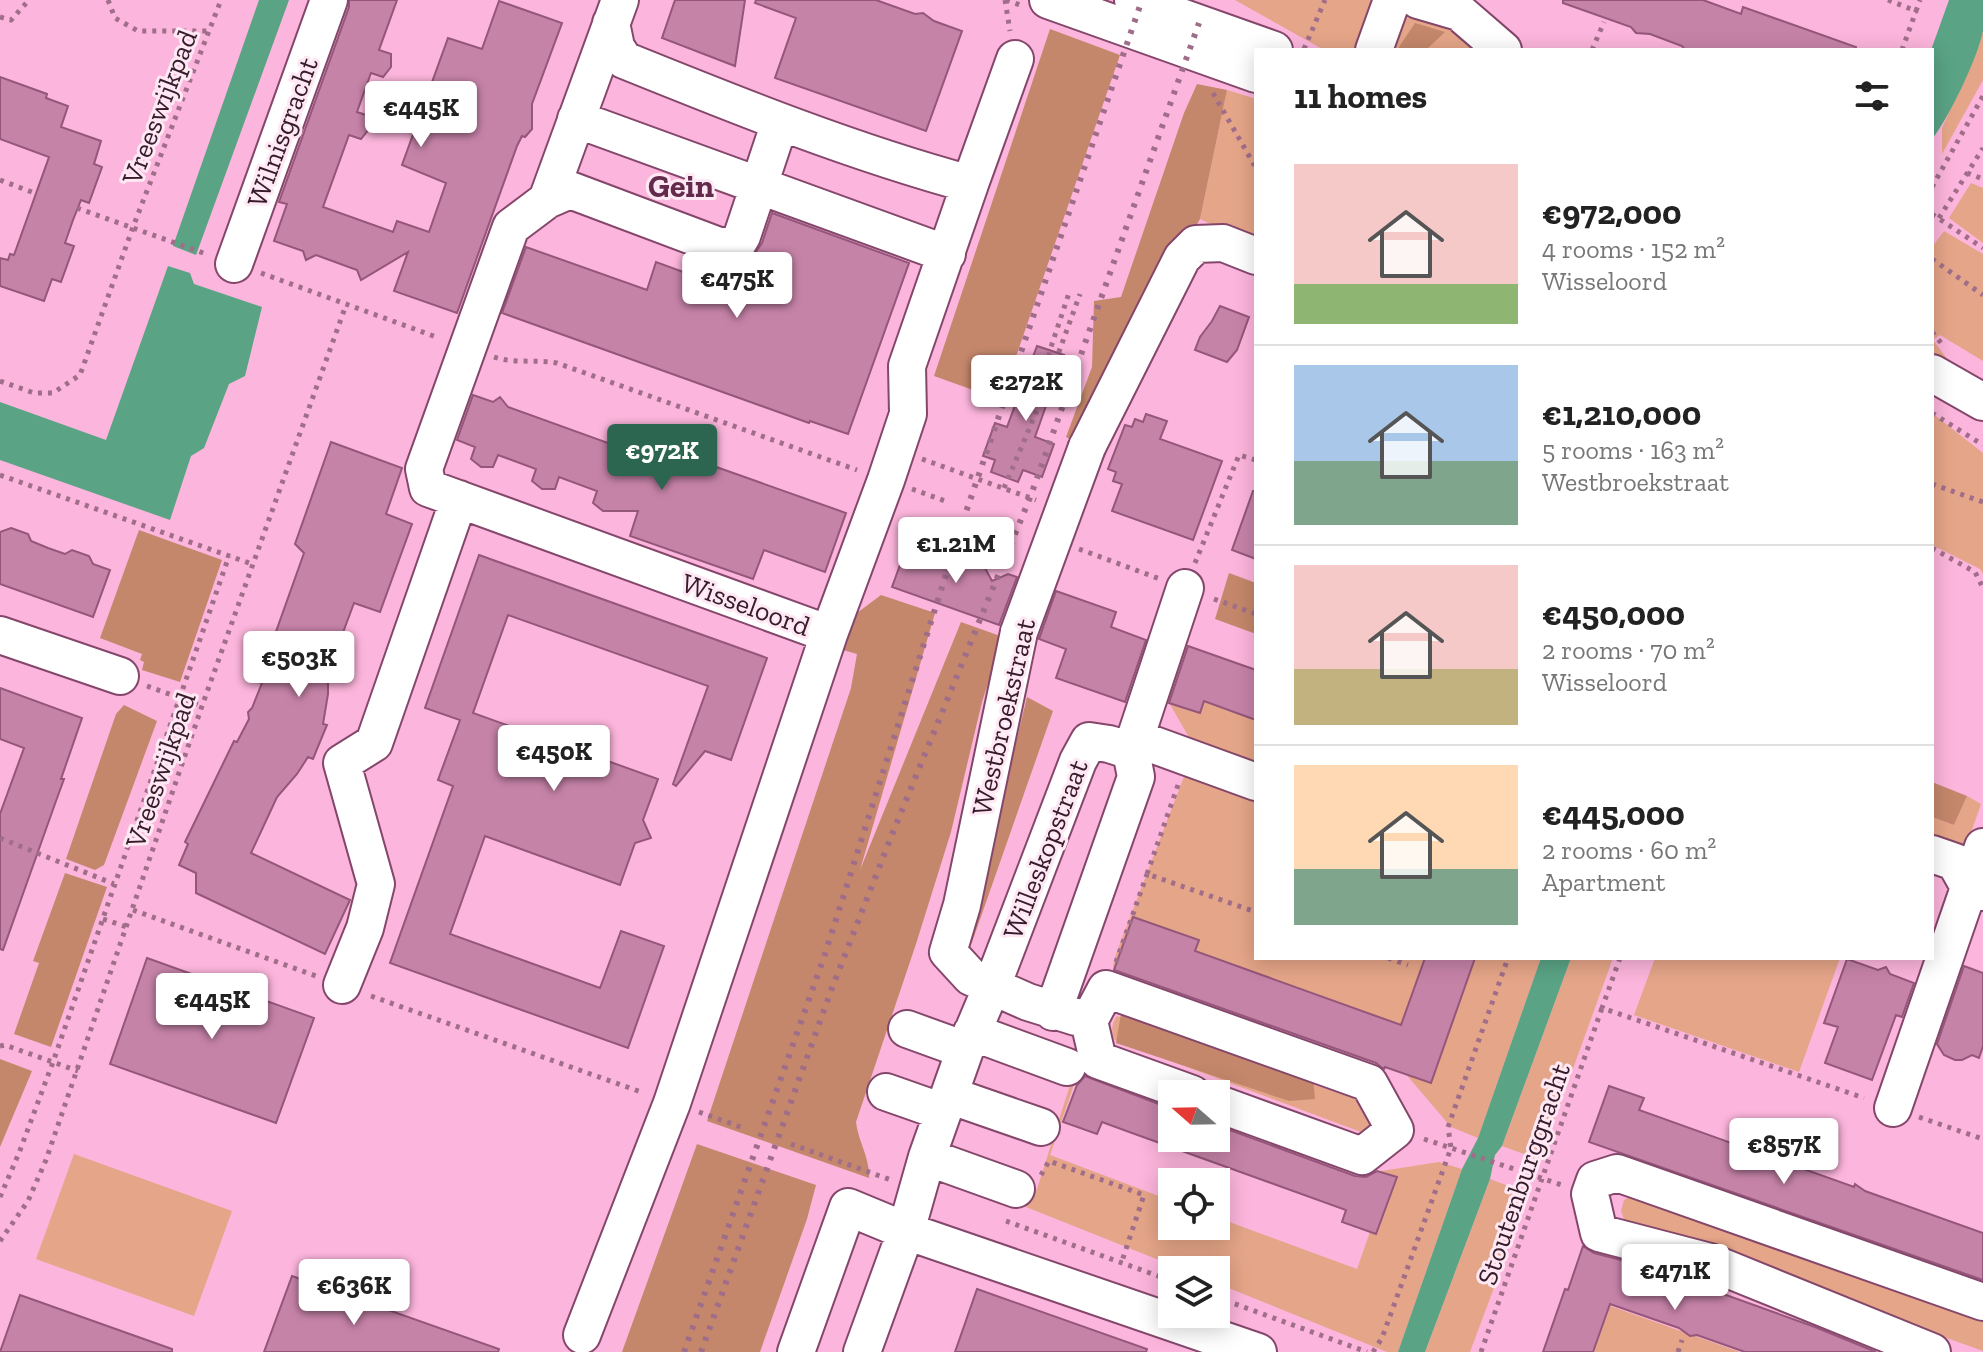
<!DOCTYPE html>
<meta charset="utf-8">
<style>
:root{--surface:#fff;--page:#f2f2f2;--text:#222;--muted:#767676;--line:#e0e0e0;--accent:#2c6650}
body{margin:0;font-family:"Zilla Slab",serif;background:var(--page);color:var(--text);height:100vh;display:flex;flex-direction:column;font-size:30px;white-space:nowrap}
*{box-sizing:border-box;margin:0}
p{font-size:26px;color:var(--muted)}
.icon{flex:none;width:44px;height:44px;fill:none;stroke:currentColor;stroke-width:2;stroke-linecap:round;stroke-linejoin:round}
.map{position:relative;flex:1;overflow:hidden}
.side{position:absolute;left:1254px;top:48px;width:680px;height:912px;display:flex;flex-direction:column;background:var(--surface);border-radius:0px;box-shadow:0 4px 20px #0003}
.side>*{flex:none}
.needle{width:52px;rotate:290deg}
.controls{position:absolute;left:1158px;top:1080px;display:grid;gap:16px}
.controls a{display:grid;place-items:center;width:72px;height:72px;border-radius:0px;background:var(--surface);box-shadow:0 4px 20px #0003;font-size:40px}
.price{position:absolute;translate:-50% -68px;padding:0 18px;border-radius:8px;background:#fff;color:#222;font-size:26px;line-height:52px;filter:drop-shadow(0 2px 4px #0008)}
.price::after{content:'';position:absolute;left:50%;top:48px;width:24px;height:18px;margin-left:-12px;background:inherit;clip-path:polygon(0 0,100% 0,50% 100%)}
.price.active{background:var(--accent);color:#fff}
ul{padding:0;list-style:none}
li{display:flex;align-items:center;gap:24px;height:200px;padding:0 40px}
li+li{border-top:2px solid var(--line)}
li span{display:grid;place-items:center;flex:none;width:224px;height:160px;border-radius:0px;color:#555}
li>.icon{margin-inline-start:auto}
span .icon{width:96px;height:96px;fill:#fffc;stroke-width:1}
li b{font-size:34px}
h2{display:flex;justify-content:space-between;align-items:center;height:96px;padding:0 40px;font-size:34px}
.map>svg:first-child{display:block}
.green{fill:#e5a588}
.forest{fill:#c4876b}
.water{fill:#5aa385}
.building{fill:#c683a8;stroke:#94567a;stroke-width:2}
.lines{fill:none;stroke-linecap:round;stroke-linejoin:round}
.minor-casing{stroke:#84476b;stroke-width:40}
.path{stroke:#a16e8a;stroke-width:5;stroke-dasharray:4 6;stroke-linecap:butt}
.minor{stroke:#fff;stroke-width:36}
.rail{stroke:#9f6d89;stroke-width:6;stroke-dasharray:4 8;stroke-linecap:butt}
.minor-bridge-casing{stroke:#84476b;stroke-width:40;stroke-linecap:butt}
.minor-bridge{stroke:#fff;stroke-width:36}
.labels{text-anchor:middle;stroke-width:6;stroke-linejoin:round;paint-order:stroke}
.street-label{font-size:28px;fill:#361b2a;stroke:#fee8f3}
.quarter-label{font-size:32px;font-weight:bold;fill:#632a4c;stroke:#fee8f3}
</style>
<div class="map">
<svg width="1983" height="1352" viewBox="0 0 1983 1352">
<rect width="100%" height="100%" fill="#fcb5dc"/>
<path class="green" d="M1235,0H1375L1364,43L1354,50H1324Z
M1402,17L1450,23L1485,50H1387Z
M1983,31V80L1942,154V128L1971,64Z
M1227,90L1256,99V245L1200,219Z
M1971,183L1983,188V243L1949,218Z
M1944,231L1983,254V361L1940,335L1933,340L1948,360L1932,353V247Z
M1932,413L1983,453V574L1980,569L1932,545Z
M1186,645L1256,669V958H1541L1478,1138L1451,1127L1404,1072L1113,967L1116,954L1195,748L1167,699Z
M1967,796L1981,804L1962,858L1932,847V817L1954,825Z
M1571,958H1613L1540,1160L1502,1146Z
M1655,958H1840L1799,1072L1634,1015Z
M1117,1016L1373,1105V1128L1361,1132L1115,1040C1111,1032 1111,1024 1117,1016Z
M1079,1057L1080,1067L1050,1155L1172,1201V1226H1216V1217L1357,1269L1389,1178L1375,1172L1439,1162L1462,1169L1398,1352H1387L1216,1283V1270H1184L1026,1207L1037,1189Z
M74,1154L232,1211L194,1316L36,1259Z
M1490,1179L1529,1194L1470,1352H1425Z
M1632,1195L1983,1321V1351L1625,1222L1621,1211L1624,1200Z
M1610,1306L1740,1352H1594Z"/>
<path class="forest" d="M1415,23L1445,32L1426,50H1400L1399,47Z
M1050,29L1120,55L1001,400L934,376Z
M1197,84L1227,90L1200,219L1117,359L1075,442L1066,437L1092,367L1094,301L1121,297L1184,113Z
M139,530L222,560L180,682L142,670L144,662L140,660L142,654L100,638Z
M1229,573L1256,583V634L1215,619Z
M881,595L935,613L860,870L961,622L1003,637L982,702L951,832L916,944L856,1122C858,1141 870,1158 869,1178L707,1121L851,688L857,654L843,650L857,613Z
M1027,697L1053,711L971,945L979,897Z
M124,705L157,721L104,865L95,870L66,859L116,714Z
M1932,782L1967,796L1954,825L1932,817Z
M65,873L107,887L51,1047L14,1034L39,963L33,961Z
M1122,1008L1313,1078L1315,1099L1289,1101L1116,1043Z
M0,1059L32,1071L0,1147Z
M697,1144L816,1185L807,1219L760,1352H622Z"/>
<path class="water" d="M259,0H289L196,255L173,246Z
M1949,0H1983C1983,10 1983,22 1983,31C1978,57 1948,120 1932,139L1931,50Z
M168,266L190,273L194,284L262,307L245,376L229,384L204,448L191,456L170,520L0,460V402L106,440Z
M1541,958H1571L1502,1146L1495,1155L1490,1179L1425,1352H1398L1462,1169L1478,1138Z"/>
<path class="building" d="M349,0H397L379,50L391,54V67L383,77L371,73L357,112L369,116V129L361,139L349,135L323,207L393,232L397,221L429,232L446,183L402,165L448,38L482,49L499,1L562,23L532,104V129L525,137L522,136L517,146L457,313L394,291L408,252L361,280L357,270L316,255L306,260L303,251L274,241L287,204L279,202L349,7Z
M675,0H745L735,66L662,38Z
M756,0H876L915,14L923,13L934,21L962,31L926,131L775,78L796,18L755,3Z
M1563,0H1703L1741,14L1743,7L1856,47L1855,50H1685L1682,46L1650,34L1636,33L1631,27L1563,3Z
M0,77L47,94L46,98L68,106L61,127L101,141L94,164L102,167L89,203L81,200L73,220L65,243L74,246L61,282L52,279L44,301L0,286V258L8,260L10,254L14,255L49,157L0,139Z
M772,213L909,263L848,434L810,421L809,423L502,313L526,247L647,290L656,262L738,292L750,261L762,243Z
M1220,306L1249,317L1237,350L1227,362L1195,350L1200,337L1212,321Z
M1037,346L1064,355L1035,437L1054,444L1042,477L1023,470L1018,482L991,472L995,460L983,456L995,423L1007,427Z
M473,395L493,402L500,397L508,407L616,446L624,441L628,450L656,460L660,447L846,513L825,572L764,550L753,579L630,536L638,511H603L593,503L597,491L559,477L555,489H542L532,481L536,469L498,455L493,467H481L471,459L475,447L457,440Z
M1146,414L1167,421L1160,439L1222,461L1193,540L1112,511L1122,484L1113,481L1116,472L1108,469L1125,425L1132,427L1135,419L1143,422Z
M331,442L402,468L386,514L412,524L380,612L354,603L328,673V694L323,724L327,725L317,749L313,759L308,757L297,774L277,797L251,853L350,900L325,954L196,893V873L179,865L188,844L185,842L234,741L237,742L249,719L248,712L252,708L262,683L258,682L304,553L295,544Z
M1253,491H1256V559L1232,550Z
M11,528L28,534L31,541L48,548L65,554L72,550L89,556L93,564L110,570L93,617L0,584V532Z
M916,547L962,564L969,560L984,566L992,581L1008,574L1017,577L999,625L892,587L900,565L908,568Z
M479,555L767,658L731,760L705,751L676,786L673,784L708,686L508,615L473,713L658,779L643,820L651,838L635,843L620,885L485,836L450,934L600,988L621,931L664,946L628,1048L390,963L453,786L438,780L460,720L425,708Z
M1056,591L1116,612L1111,627L1146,640L1125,702L1056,678L1066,649L1039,639Z
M1188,646L1256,670V720L1204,701L1200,713L1169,703Z
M0,688L82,718L61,779H64L56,801L3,950L0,949V814L24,748L0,739Z
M1133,917L1199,940L1195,951L1401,1025L1425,958H1475L1431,1083L1385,1067L1384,1069L1382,1068L1376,1063L1114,970Z
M147,958L314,1018L276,1123L110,1064Z
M1847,959L1878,970L1886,967L1890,974L1914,983L1902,1017L1896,1015L1872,1080L1825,1063L1838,1027L1824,1023Z
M1964,966L1983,973V1046L1979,1058L1972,1055L1962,1060H1955L1944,1055L1937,1044Z
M1085,1076L1172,1109V1138H1216V1125L1355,1176L1366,1177L1377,1171L1397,1177L1376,1234L1342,1222L1346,1210L1132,1133L1102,1122L1097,1134L1063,1122L1077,1085Z
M1609,1086L1644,1098L1639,1110L1854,1187L1855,1184L1865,1191L1983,1233V1280L1589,1142Z
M1583,1246L1594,1253L1648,1267L1815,1327L1876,1352H1745L1697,1335L1690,1336L1679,1328L1610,1304L1593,1352H1543L1565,1289L1568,1290Z
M292,1276L499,1349L498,1352H264Z
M977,1289L1147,1349L1146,1352H955Z
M20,1295L172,1349V1352H0Z"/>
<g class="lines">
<defs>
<path id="minor" d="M1048,0L1256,74
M1133,0L1274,50
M1418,0L1459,12L1503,50
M611,23L616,47L624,60C738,106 852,152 970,184L1015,59
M1374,50L1392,0
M576,119L947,254
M547,200L570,190L719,246H736L742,236L780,122
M234,264L329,0
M1932,373L1983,402
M1087,447L1182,258L1196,244L1223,243L1256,256
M1019,632L962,905L948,952L971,977L1028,1002L1076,1017
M829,634L886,480L908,414L907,366L970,184
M0,635L120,676
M1135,738L1256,782
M1131,751L1185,588
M1932,854L1955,862L1969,887L1983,892
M342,985L365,928L376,884L342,763L374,743L459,499
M907,1029L965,1050
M972,1032L1067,1067
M886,1092L943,1112
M1192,1094L1098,1060L1089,1021L1106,989L1369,1083L1395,1130L1362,1156L1216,1103
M949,1095L1041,1127
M1893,1108L1983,847
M927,1157L1016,1189
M582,1335L672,1103L829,634L428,488L424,469L511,227L547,200L620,0
M796,1352L848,1207L906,1231L1258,1352
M862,1352L906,1231L927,1157L965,1050L992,986L1078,761L1089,741L1109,744L1131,751L1136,777L1053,1012
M1932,1352L1710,1262L1599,1233L1590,1194L1595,1180L1617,1173L1983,1302"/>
</defs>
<use href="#minor" class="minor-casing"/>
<path class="path" d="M108,0L115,18L138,31H210
M1005,0L1010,31
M1006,0L1020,5
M1888,0L1916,11L1920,0
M0,17L11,20L29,0
M1304,49L1325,0
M1592,50L1604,22
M1902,50L1916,11
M1213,93L1256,168
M1967,173L1983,179
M0,180L37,194
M1932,187L1983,96
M77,208L206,254
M1932,214L1983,248
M1939,218L1983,148
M1932,259L1983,295
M261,273L439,338
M1932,332L1942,344
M494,357C514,364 536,359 557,363L857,470
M0,381L34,393H53L80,375L133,227L221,0
M1045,390L1080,294
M1932,413L1983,445
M922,459L1036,500
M0,475L252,564
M1932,484L1983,502
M1004,488L1039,406L1050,350L1070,290
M912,489L948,502
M1932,548L1975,572L1983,588
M1079,549L1160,579
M1195,563L1239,455L1256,460
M1214,599L1256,614
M147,686L202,706
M1178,785L1147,874L1256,912
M0,838L114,884
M133,910L316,976
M103,919L127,927
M1388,958L1408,965
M1620,958L1602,1008L1864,1098
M1116,962L1147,874
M371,996L644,1093
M0,1046L5,1045L78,1071
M699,1112L746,1129
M1919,1117L1983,1139
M1424,1139L1562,1185
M791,1144L891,1180
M1041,1175L1049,1161L1144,1195L1121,1264
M0,1197L19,1153L53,1062L229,556
M1006,1221L1172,1281
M0,1241L28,1201L46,1160L202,706L346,305
M1216,1297L1367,1352
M1373,1352L1382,1338L1451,1148L1448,1127L1508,958
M1481,1352L1602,1008
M1678,1352L1682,1340"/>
<use href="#minor" class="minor"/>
<path class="rail" d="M684,1352L825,954L966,512L1142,0
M701,1352L832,988L891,837L1031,495L1199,23"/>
<defs>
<path id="minor-bridge" d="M1019,632L1087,447"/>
</defs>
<use href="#minor-bridge" class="minor-bridge-casing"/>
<use href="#minor-bridge" class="minor-bridge"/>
</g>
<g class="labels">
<g class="street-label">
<text transform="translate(159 107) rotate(-69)" y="10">Vreeswijkpad</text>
<text transform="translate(282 132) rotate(-70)" y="10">Wilnisgracht</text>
<text transform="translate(746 604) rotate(20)" y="10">Wisseloord</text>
<text transform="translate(1003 717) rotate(-77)" y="10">Westbroekstraat</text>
<text transform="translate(160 770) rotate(-71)" y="10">Vreeswijkpad</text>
<text transform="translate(1045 849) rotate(-69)" y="10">Willeskopstraat</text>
<text transform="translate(1523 1174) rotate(-71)" y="10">Stoutenburggracht</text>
</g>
<g class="quarter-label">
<text x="681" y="197">Gein</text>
</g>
</g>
</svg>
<div class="controls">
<a><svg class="needle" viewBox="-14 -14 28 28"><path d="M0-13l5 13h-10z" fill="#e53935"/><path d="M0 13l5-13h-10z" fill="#767676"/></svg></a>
<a><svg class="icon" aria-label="locate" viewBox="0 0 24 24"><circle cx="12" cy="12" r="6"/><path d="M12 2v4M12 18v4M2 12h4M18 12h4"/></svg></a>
<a><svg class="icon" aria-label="layers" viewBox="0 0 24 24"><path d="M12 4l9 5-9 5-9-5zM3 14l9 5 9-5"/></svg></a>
</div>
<b class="price" style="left:421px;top:149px">€445K</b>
<b class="price" style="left:737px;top:320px">€475K</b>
<b class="price" style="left:1026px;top:423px">€272K</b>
<b class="price active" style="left:662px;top:492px">€972K</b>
<b class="price" style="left:956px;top:585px">€1.21M</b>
<b class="price" style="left:299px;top:699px">€503K</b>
<b class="price" style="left:554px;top:793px">€450K</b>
<b class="price" style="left:212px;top:1041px">€445K</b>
<b class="price" style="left:1784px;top:1186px">€857K</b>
<b class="price" style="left:1675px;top:1312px">€471K</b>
<b class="price" style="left:354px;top:1327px">€636K</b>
<section class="side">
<h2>11 homes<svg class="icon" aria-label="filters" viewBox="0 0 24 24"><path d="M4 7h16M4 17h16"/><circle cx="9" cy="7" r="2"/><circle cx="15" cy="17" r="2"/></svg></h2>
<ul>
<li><span style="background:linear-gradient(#f6c9c9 75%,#8fb573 0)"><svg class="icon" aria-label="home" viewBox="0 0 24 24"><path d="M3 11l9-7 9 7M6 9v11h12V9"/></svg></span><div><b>€972,000</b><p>4 rooms · 152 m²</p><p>Wisseloord</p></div></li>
<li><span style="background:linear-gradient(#a9c7e8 60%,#7fa58c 0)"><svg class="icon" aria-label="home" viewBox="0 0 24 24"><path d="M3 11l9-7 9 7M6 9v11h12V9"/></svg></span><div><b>€1,210,000</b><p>5 rooms · 163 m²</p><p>Westbroekstraat</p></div></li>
<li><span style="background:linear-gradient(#f6c9c9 65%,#c2b280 0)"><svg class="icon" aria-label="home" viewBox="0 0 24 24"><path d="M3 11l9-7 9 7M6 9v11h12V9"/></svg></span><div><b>€450,000</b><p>2 rooms · 70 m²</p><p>Wisseloord</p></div></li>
<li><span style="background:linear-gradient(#ffd9b3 65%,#7fa58c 0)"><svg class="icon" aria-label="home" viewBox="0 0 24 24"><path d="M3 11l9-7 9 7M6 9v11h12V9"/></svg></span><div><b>€445,000</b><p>2 rooms · 60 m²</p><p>Apartment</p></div></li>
</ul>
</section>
</div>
